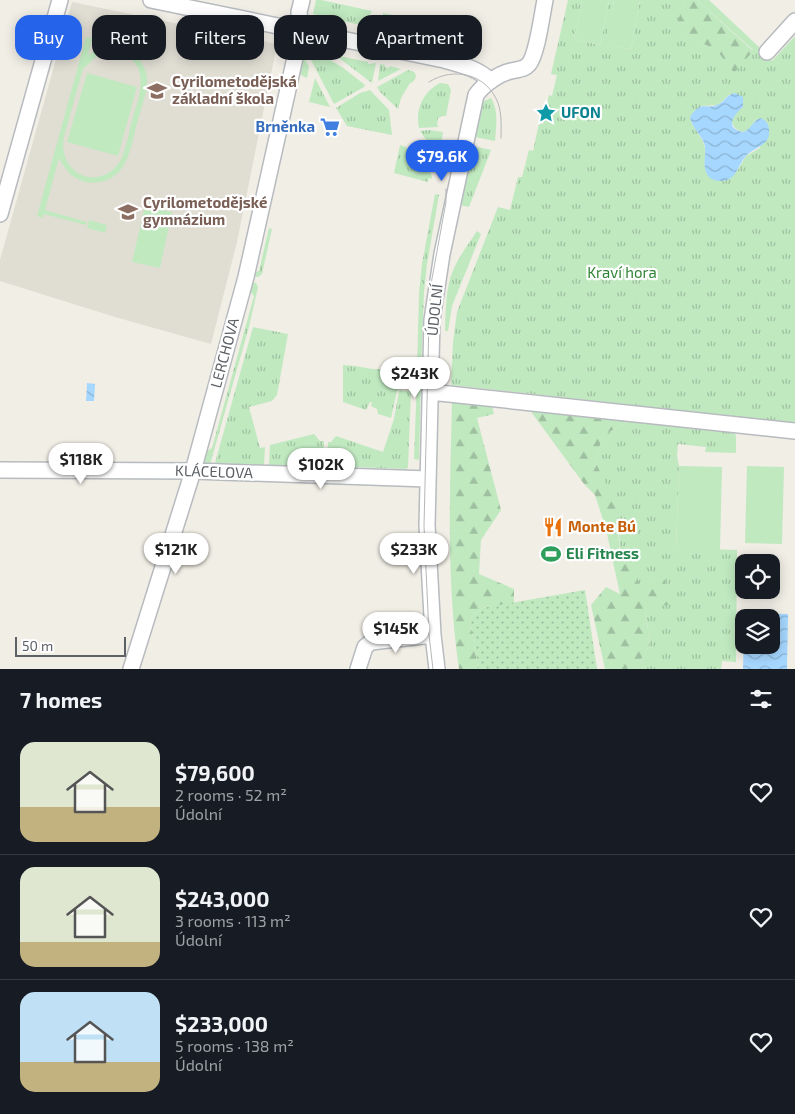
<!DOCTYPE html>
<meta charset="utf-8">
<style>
:root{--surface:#171b24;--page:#20242c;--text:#f1f3f6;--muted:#9ea1a6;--line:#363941;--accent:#2563eb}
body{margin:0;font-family:"Exo 2",sans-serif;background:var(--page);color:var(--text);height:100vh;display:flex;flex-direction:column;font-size:19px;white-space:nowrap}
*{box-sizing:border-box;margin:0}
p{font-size:16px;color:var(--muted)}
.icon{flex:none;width:28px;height:28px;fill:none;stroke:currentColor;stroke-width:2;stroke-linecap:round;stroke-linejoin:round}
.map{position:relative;height:669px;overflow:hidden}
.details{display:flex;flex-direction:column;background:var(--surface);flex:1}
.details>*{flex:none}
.top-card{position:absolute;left:15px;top:15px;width:500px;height:45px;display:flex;gap:10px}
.buttons{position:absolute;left:735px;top:554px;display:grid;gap:10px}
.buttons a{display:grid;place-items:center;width:45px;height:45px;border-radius:10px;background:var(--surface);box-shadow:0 2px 12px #0003;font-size:25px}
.scale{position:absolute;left:15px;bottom:12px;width:111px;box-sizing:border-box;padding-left:5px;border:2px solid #5c6166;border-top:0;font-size:14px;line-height:18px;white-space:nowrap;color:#5c6166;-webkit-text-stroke:4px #fff;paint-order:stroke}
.price{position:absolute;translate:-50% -42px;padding:0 11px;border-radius:18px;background:#fff;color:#222;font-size:16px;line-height:32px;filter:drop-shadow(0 1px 2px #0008)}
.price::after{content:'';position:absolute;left:50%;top:30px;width:15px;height:11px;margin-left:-8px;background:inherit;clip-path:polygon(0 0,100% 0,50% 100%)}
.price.on{background:var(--accent);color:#fff}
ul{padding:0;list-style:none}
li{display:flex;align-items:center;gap:15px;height:125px;padding:0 20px}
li+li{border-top:1px solid var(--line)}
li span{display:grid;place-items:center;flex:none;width:140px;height:100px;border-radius:15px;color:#555}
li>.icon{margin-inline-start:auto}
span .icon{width:60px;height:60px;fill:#fffc;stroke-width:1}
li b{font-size:21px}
h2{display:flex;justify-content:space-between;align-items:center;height:60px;padding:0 20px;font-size:21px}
.chip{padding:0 18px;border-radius:15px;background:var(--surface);box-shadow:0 2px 12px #0003;font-size:18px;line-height:45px}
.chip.on{background:var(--accent);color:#fff}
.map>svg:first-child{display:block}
.education{fill:#e0ddd3}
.grass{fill:url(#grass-tufts);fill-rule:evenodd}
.forest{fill:url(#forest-firs)}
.garden{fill:url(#garden-dots)}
.pitch{fill:#c0e9c0;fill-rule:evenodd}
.water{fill:url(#water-waves)}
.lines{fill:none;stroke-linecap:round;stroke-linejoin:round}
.minor-casing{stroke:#b7bbbf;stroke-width:18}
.minor{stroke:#fff;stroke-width:15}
.tram{stroke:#b6b7b7;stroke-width:1}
.labels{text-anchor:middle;stroke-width:4.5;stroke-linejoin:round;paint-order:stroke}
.education-label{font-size:15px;font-weight:bold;fill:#785e54;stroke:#fff;text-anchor:start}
.culture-label{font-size:15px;font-weight:bold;fill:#0d838f;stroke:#fff;text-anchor:start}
.shop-label{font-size:15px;font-weight:bold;fill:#366cbe;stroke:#fff;text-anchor:end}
.park-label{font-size:15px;fill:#2f8334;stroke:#fff}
.street-label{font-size:15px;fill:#5c6166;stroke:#fff}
.food-label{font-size:15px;font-weight:bold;fill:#c56008;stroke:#fff;text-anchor:start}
.leisure-label{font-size:15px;font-weight:bold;fill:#27864d;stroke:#fff;text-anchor:start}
</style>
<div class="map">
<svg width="795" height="669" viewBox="0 0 795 669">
<defs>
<pattern id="grass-tufts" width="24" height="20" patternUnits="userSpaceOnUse" patternTransform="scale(1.25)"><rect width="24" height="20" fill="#c0e9c0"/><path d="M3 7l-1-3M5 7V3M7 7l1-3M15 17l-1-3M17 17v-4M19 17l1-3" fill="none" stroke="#9fc0a0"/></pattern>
<pattern id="forest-firs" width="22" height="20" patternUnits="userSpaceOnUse" patternTransform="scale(1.25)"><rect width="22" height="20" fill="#c0e9c0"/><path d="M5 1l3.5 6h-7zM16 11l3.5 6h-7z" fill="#9fc0a0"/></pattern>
<pattern id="garden-dots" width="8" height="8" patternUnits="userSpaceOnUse" patternTransform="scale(1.25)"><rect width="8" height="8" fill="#c0e9c0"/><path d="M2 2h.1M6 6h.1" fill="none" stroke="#9fc0a0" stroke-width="1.8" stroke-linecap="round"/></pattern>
<pattern id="water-waves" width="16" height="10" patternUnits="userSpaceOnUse" patternTransform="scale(1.25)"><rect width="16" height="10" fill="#a6d7ff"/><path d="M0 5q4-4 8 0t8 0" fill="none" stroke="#8ab2d2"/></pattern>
</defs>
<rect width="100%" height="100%" fill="#f0eee5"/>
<path class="education" d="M72,2L277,44L237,242L211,344L115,317L0,281V260Z"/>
<path class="grass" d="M316,0H321L372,11L364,26L313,14Z
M568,0H582L574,39L600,45L609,0H614L607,45L631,49L640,0H685L675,32L716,49L753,50L697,0H709L759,47L772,61L795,36V423L451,385L453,342L457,312L498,207L510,210L518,177H522L529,150L533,151L539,123L543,124L549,95L552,96L557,75L551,74ZM730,94L743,107C739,110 733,114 732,119C731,128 742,135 749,130C752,127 754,123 756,119L760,148L746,156L737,171L715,180C697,168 709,159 704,145C701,134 692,128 690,117L701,106L718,105Z
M383,13L429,23L430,19L439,21L437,35L431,38L385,29L383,25Z
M316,52L342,67L365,85L364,87L334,104L311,60L312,54Z
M302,53L309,67L307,78L299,74Z
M335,55L368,62V64L376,63L372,83Z
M380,64L385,65V67L389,68L390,66L401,69L378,81Z
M408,70L414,72C418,77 415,80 411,83H410L401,98L398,109L380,92L377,87Z
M315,78L330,107L309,102Z
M440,83L448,84L451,90L446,116H442L438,118L437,125L439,127L419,128C415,109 423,92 440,83Z
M370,90L389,110L392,135L347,126L336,108L360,93Z
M491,98C499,111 496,127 495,141L475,137L482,102Z
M429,130L443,132L441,144L437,150L431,147L420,131Z
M400,145L406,147L415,155L414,157L419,162L420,160C426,166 432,171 432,179L429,178L428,182L394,173Z
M473,146L491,150L469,207L460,205Z
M435,194L439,195L427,264L424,292L421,370L417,369L419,293L422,264Z
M269,228L272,229L262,274L258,277L253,276L254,273L259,271Z
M477,231L481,234L452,306L448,331H445C446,310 445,288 454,268C460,255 469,243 477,231Z
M252,282L256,283L258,287L249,327L209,468L203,464L204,453L212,448L254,296L250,291Z
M253,327L288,334L277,395L272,401L249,407L260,448L265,447L264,465L215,463Z
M343,365L355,366L372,369L411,370V381H402V387L397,391L391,418L378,414L377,409L371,406L372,402H370L366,410L343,402Z
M417,380H421L419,460L414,459Z
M402,389V391H411L408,467L406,469L327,466L328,442H331L336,436L383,452L394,419L399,391Z
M631,421L734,432L736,436V453L705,452L706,447L678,444L677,456L679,466L676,548L737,550L736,662L722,661L721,669H647L640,661L650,644L645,607L659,578L641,591L620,561L619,526L595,461L603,435Z
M314,434L320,441H324L323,466L269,465L270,445Z"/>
<path class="forest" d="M685,0H697L753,51L734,73L716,49L674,32Z
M452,400L491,402L494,414L477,418L501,510L481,540L479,574L514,589V603L482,608L470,619L478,669H459C446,580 450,490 452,400Z
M529,409L631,421L603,435L595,461L617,508L620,561L635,569L641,590L659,578L665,580L669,605L645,607L650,644L640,661L647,669H605L591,605L606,587L620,594L606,529L595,495L584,484Z"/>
<path class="garden" d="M585,590L597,669H478L470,619L482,608Z"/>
<path class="pitch" d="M582,0H609L600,45L574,39Z
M614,0H640L631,49L606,45Z
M86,37L92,39L88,55C92,53 96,49 101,48C122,42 144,56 147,77C148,91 142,106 138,119C134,133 132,150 125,163C115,184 87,189 70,174C65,169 62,163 59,158L45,210L87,222L86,225L44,214L43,218L37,216ZM115,52C154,61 139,96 131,124C128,136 126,150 120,161C100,193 57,174 64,137L83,69L96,57L105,53Z
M87,73L137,87L118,156L67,142Z
M145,206L172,212L160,268L132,262Z
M89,220L107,225L105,233L87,228Z
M679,466L722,467L720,550L676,549Z
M747,466L784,467L782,544L745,543Z"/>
<path class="water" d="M735,93L743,97V107C733,115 724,129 744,132C752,128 753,120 761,118C766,121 769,124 769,130C771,146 754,147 746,156C737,166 736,182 720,181C716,181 711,179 709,177C700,166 708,155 704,143C700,133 692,128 690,117C702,99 706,111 719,104C725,101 727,94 735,93Z
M87,383L95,384L94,401H86Z
M744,613L788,614L787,669H743L744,635V645H771V618L744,617Z"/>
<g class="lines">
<defs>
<path id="minor" d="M151,0L444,60C462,65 477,68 491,81
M767,52L795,21
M0,214L60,0
M430,392L795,431
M0,470L193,471L428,479
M131,669L193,471L246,277L301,31L299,12L302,0
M358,669L365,647L371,642L433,635
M437,669L433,635L427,525L432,320L442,254L476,95C484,84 498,74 511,71C518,69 524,70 529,64C537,54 542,15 545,0"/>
</defs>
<use href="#minor" class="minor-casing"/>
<use href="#minor" class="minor"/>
<path class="tram" d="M429,82C454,66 487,74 498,103C502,114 501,127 501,138
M436,324L438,303L441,291
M433,669L429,635L424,526L429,320L431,284L446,202V189"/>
</g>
<defs>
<symbol id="school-bare" viewBox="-9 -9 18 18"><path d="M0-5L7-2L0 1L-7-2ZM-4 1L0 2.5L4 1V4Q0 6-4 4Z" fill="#8d6e63" stroke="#fff" stroke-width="2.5" paint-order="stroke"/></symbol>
<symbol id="sight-bare" viewBox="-9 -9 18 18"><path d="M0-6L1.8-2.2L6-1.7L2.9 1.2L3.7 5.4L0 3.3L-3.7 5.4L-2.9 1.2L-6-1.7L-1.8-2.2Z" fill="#0f9aa8" stroke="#fff" stroke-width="2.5" paint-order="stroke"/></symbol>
<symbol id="supermarket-bare" viewBox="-9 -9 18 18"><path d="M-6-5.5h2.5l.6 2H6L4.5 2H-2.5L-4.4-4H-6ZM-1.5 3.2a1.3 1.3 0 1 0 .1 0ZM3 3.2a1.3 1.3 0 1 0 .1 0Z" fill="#3f7fe0" stroke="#fff" stroke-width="2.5" paint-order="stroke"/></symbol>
<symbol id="restaurant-bare" viewBox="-9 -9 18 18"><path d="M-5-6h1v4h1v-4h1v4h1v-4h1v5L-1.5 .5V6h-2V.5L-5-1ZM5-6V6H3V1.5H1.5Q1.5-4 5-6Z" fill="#e8710a" stroke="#fff" stroke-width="2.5" paint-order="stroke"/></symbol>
<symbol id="stadium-bare" viewBox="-9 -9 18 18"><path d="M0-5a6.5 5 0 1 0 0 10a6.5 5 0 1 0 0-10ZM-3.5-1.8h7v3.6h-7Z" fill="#2e9e5b" stroke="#fff" stroke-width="2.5" paint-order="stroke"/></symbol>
</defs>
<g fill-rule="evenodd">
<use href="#school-bare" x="143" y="77" width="28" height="28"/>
<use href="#sight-bare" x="532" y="99" width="28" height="28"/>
<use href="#supermarket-bare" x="316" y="113" width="28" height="28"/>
<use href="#school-bare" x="114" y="198" width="28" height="28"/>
<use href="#restaurant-bare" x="539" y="513" width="28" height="28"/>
<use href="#stadium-bare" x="537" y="540" width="28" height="28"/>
</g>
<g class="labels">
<g class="education-label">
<text x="172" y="87">Cyrilometodějská<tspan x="172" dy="17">základní škola</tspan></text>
<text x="143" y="208">Cyrilometodějské<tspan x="143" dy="17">gymnázium</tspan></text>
</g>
<g class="culture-label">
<text x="561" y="118">UFON</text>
</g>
<g class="shop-label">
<text x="315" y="132">Brněnka</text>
</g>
<g class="park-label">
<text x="622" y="278">Kraví hora</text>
</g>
<g class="street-label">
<text transform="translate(435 310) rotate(-84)" y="5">ÚDOLNÍ</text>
<text transform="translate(225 353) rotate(-75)" y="5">LERCHOVA</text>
<text transform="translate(214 472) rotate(2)" y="5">KLÁCELOVA</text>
</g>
<g class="food-label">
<text x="568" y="532">Monte Bú</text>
</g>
<g class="leisure-label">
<text x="566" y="559">Eli Fitness</text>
</g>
</g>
</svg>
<div class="buttons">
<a><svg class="icon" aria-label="locate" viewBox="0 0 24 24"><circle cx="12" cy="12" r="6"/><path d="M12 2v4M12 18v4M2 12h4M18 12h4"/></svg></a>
<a><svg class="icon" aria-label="layers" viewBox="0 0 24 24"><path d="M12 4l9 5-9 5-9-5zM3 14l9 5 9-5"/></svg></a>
</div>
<div class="scale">50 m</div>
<b class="price on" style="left:442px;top:182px">$79.6K</b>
<b class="price" style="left:415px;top:399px">$243K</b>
<b class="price" style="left:81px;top:485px">$118K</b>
<b class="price" style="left:321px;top:490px">$102K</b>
<b class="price" style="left:176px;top:575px">$121K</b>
<b class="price" style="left:414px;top:575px">$233K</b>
<b class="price" style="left:396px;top:654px">$145K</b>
<div class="top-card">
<a class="chip on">Buy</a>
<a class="chip">Rent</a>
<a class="chip">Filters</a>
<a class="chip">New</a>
<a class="chip">Apartment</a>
</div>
</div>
<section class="details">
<h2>7 homes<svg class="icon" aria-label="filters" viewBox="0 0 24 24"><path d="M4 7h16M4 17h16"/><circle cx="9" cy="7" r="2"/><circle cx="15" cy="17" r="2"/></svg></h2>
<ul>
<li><span style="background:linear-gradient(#dfe7d0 65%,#c2b280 0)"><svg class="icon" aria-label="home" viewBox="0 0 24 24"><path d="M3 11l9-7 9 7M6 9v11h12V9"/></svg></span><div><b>$79,600</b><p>2 rooms · 52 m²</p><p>Údolní</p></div><svg class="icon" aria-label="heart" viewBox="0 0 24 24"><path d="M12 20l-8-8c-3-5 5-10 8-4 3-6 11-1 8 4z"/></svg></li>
<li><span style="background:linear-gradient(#dfe7d0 75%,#c2b280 0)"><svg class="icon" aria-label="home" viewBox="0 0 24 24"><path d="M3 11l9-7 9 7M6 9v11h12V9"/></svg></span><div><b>$243,000</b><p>3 rooms · 113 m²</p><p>Údolní</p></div><svg class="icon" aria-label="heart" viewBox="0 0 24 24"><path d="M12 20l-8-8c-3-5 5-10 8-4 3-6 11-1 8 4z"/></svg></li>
<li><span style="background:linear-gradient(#bfe0f5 70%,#c2b280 0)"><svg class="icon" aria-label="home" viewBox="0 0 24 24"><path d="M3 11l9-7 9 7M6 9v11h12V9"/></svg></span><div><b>$233,000</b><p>5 rooms · 138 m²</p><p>Údolní</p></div><svg class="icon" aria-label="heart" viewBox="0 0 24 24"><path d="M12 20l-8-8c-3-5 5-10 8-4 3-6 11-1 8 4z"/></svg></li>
</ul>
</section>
